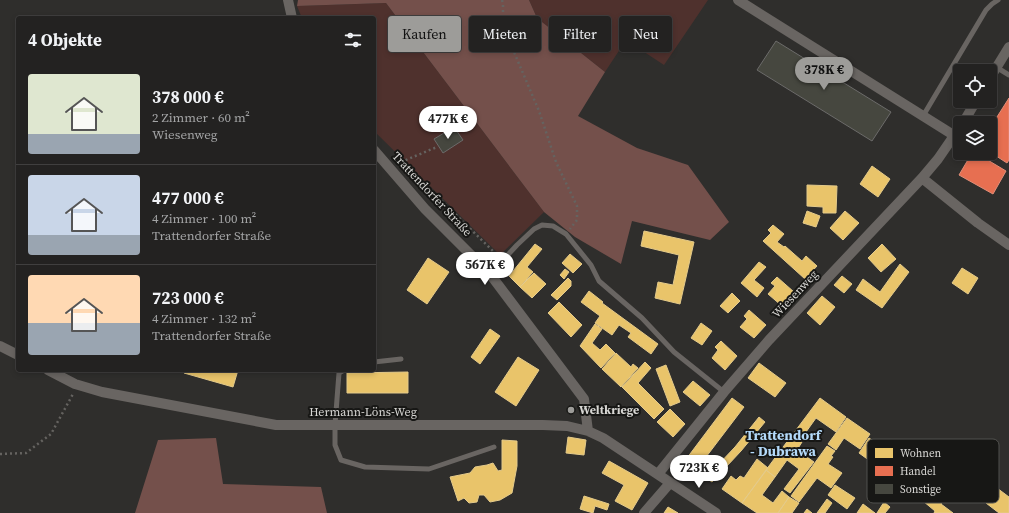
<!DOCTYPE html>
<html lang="de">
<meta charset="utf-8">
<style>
:root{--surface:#232221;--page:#2b2a2a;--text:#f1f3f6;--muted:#a3a4a5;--line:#403f3f;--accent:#9d9c99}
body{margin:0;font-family:"Source Serif 4",serif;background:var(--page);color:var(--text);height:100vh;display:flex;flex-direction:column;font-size:15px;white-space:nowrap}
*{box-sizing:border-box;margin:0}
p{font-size:13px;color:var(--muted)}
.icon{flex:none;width:22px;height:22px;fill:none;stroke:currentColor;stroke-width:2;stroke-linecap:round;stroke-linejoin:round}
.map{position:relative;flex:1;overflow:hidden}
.details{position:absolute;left:16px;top:16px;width:360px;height:356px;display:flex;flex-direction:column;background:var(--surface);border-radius:4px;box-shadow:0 2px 6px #0003,0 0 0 1px var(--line)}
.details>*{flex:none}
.guide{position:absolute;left:388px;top:16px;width:380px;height:36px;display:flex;gap:8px}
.buttons{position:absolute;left:953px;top:64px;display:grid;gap:8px}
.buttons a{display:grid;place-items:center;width:44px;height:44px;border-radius:4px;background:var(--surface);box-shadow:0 2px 6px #0003,0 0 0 1px var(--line);font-size:20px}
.price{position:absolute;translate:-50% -34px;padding:0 9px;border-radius:14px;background:#fff;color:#222;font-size:13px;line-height:26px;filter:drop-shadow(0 1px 2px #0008)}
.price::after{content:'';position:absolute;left:50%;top:24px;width:12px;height:9px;margin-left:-6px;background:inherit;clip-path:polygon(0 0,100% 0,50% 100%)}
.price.on{background:var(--accent);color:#111}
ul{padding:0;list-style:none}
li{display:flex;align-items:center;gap:12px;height:100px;padding:0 12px}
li+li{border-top:1px solid var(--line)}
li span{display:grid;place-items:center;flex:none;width:112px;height:80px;border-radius:4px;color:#555}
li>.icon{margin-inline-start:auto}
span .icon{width:48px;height:48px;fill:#fffc;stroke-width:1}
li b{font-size:17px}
h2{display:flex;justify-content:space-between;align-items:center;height:48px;padding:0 12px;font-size:17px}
.tag{padding:0 14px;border-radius:4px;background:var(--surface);box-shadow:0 2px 6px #0003,0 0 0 1px var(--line);font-size:14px;line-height:36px}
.tag.on{background:var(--accent);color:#111}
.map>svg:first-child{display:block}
.green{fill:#4f312d}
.forest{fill:#74504b}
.homes{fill:#e9c46a;stroke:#e4ca8a}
.shops{fill:#e76f51;stroke:#e28e78}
.building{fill:#46473f;stroke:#6c6b6a}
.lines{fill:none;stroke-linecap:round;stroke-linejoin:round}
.path{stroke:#656360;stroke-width:2.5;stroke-dasharray:2 3;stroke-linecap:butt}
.service{stroke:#696562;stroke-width:5}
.minor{stroke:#696562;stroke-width:10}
.poi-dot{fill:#9d9c99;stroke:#171715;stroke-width:1.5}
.labels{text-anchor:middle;stroke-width:4;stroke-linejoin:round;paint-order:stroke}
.street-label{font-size:12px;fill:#d8d7d4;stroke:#171715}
.poi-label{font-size:12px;font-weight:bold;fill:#d8d7d4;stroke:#171715;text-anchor:start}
.quarter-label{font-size:14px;font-weight:bold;fill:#b4dafa;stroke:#171715}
.key{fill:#171715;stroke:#51514e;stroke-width:1}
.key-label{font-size:11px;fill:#d8d7d4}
</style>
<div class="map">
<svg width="1009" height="513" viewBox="0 0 1009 513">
<rect width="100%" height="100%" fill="#2f2e2c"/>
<path class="green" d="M529,0H708L664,65L626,40L605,72L537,18Z
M386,3L544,212L500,255L374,131V18H302L297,6Z"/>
<path class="forest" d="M298,0H529L537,18L605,72L578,116L637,148L688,165L729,222L710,240L632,221L621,264L575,237L544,212L386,3L297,6Z
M216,438L223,484L321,487L327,513H135L158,440Z"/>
<path class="homes" d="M872,166L890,179L878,197L860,184Z
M807,185L837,186L836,213H823V207L807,206Z
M807,211L820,216L816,227L803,223Z
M845,211L859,223L843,240L830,228Z
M773,225L784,234L777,242L784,247L785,246L802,261L806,256L817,266L805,279L763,241L771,233L768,230Z
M644,231L694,242L680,304L655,298L658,282L673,285L679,255L641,246Z
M535,244L542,249L527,267L533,272L520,287L509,276Z
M882,244L896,259L881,272L868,258Z
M570,254L582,264L573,273L562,263Z
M428,258L449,272L427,304L407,290Z
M759,262L766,267L754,280L764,288L757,297L741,283Z
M900,264L909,272L882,308L856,290L863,279L880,292Z
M962,268L978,278L968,294L952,283Z
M565,269L569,272L564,279L560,275Z
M534,273L546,284L532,298L520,287Z
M842,276L852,284L844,293L834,285Z
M777,277L794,292L782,306L768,294L775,286L771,283Z
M568,278L571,281V286L557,300L551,295Z
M589,291L603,302L602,303L658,344L651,354L628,337L631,333L619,325L612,335L595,323L600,316L581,302Z
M732,293L740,301L728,313L720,306Z
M822,296L835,307L820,325L807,313Z
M559,302L582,325L571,337L548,313Z
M749,310L766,325L754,338L740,327L747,319L744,316Z
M701,323L712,331L702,345L691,338Z
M595,324L602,329L592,343L600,350L606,344L615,353L601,368L580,346Z
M490,329L500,336L480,364L471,357Z
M721,341L737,356L725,370L712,358L718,350L715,347Z
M616,353L631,367L633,364L638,368L621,387L602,369Z
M518,357L539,370L516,406L495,392Z
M645,362L651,368L638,383L664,409L654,419L622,387Z
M759,363L786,383L775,397L748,378Z
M666,365L680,402L670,406L656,369Z
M184,370H214L218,371V370H238L233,387L184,373Z
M408,372V393H347V373Z
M693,381L710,395L700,406L683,392Z
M732,398L744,407L706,457L718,465L735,447L759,417L765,422L741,451L712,482L684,462Z
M820,398L846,417L836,432L816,418L801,439L793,434Z
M670,409L685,424L673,437L657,422Z
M847,418L870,434L860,449L844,438L836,450L828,444Z
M792,435L802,442L797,450L814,462L790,493L784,489L799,469L787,460L775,477L766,470Z
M568,437L586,440L584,455L566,453Z
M869,438L888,451L877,466L859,453Z
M502,440L517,441V466L512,493L500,500L490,502L484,495H479L477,502L469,503L464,498L458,501L450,477L470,473L475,467L487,465L493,463L498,471L502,470Z
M827,446L835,451L831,456L833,457L828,464L842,473L831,488L817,478L799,502L791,496Z
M757,459L768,468L742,503L722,489L731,476L736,480L740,476L744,478Z
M609,461L648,483L632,510L615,501L624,485L602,473Z
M920,466L951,491L941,504L953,513H934L935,511L905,486Z
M766,470L775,477L762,495L773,503L782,491L789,497L778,513H757L742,503Z
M835,485L855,498L847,509L828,495Z
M997,488L1009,497V513H999L986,503Z
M584,496L609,504L607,510L595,506L593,513L580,509Z
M789,497L799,503L792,513H778Z
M827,499L832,503L825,513H817Z
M884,502L890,507L885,513H877Z
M863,504L875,513H857Z
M668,507L678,513H664Z
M807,509L812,513H804Z"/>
<path class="shops" d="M1009,98V160L1007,163L990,152V128Z
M972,153H976L1006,171L993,194L959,175Z"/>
<path class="building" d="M776,41L891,112L872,141L757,70Z
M454,127L463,140L443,153L434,139Z"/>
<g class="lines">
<path class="path" d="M502,0L503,4V26L539,111L556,162L577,206V220L570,229
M401,162L437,147
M402,162L497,255
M0,454L26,453L51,434L73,394"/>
<path class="service" d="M996,67L1009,75
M923,116L986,10L992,4L998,0
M490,274L517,245L534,229L542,225L553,226L566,234L591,265L599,281L642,318L674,352L724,392
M374,362L401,359
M344,370L339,373L335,425V445L341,460L365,467L429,469L494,447"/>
<path class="minor" d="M288,0L292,18
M738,0L955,136
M990,78L1009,47
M963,123L976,101
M374,150L425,209L490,274L584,399L588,431
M922,178L978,223L1009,245
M0,346L18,355
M48,370L75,384L102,392L276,425H543L567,426L588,431L603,438L716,513
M658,474L724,392L769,340L922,178L938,159L960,127
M644,513L670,483"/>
</g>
<circle class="poi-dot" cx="571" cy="410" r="4"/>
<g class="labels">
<g class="street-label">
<text transform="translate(432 194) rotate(47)" y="4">Trattendorfer Straße</text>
<text transform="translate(795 294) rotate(-47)" y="4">Wiesenweg</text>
<text x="363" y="416">Hermann-Löns-Weg</text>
</g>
<g class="poi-label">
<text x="579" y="414">Weltkriege</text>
</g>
<g class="quarter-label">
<text x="783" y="440">Trattendorf<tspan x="783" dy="16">- Dubrawa</tspan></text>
</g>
</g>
<rect x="867" y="439" width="132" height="64" rx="6" class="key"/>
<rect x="875" y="448" width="18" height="10" fill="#e9c46a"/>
<rect x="875" y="466" width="18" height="10" fill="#e76f51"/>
<rect x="875" y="484" width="18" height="10" fill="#46473f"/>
<g class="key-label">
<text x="900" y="457">Wohnen</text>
<text x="900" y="475">Handel</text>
<text x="900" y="493">Sonstige</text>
</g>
</svg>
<div class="buttons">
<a><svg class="icon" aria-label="locate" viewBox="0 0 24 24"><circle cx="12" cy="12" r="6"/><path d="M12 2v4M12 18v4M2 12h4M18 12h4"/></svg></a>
<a><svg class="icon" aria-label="layers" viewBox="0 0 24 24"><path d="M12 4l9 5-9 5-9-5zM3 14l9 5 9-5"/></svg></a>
</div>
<b class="price on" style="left:824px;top:91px">378K €</b>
<b class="price" style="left:448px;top:140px">477K €</b>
<b class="price" style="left:485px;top:286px">567K €</b>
<b class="price" style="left:699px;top:489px">723K €</b>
<div class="guide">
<a class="tag on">Kaufen</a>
<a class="tag">Mieten</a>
<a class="tag">Filter</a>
<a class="tag">Neu</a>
</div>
<section class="details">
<h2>4 Objekte<svg class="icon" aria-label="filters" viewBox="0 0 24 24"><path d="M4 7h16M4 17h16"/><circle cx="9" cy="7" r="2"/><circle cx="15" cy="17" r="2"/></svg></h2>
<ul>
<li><span style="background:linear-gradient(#dfe7d0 75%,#9aa5b1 0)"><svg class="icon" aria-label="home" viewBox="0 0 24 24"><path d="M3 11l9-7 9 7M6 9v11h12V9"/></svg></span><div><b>378 000 €</b><p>2 Zimmer · 60 m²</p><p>Wiesenweg</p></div></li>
<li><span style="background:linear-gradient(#c9d6e8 75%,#9aa5b1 0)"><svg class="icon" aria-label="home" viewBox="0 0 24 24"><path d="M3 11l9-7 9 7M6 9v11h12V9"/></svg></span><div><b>477 000 €</b><p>4 Zimmer · 100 m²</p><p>Trattendorfer Straße</p></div></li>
<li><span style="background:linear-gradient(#ffd9b3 60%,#9aa5b1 0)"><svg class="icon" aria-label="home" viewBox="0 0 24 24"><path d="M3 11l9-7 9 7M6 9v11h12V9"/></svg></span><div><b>723 000 €</b><p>4 Zimmer · 132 m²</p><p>Trattendorfer Straße</p></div></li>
</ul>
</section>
</div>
